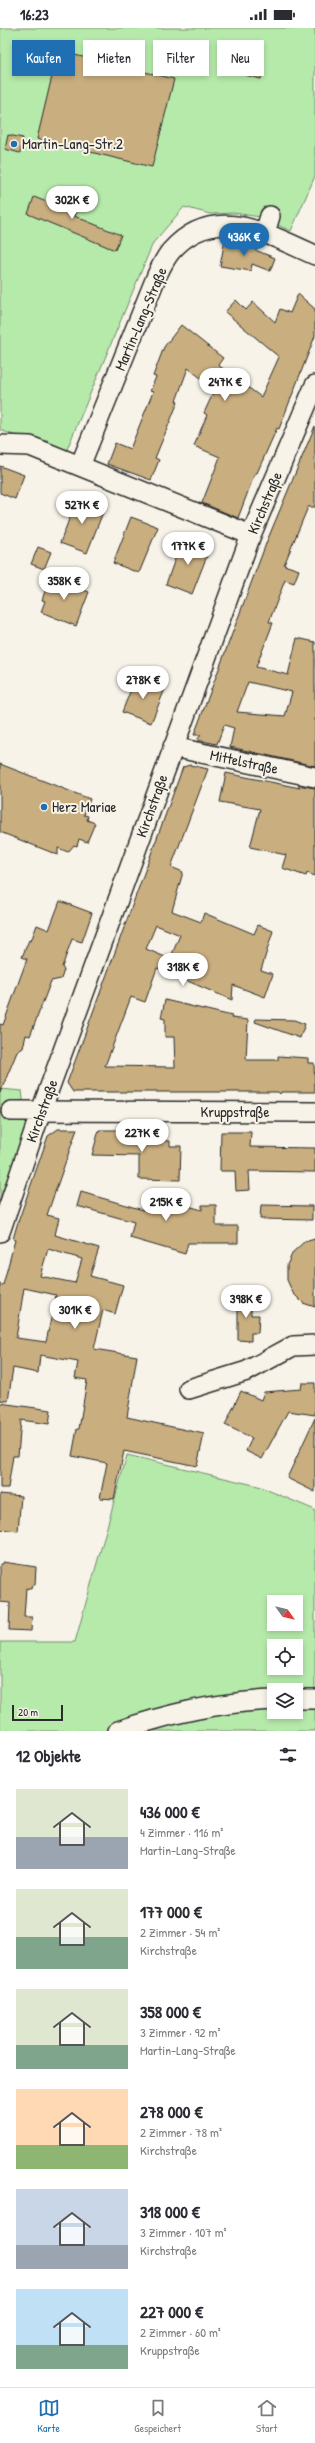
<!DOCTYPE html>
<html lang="de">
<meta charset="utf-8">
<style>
:root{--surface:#fff;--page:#f7f7f7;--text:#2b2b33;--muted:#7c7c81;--line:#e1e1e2;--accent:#1f6fb2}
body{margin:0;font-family:"Patrick Hand",sans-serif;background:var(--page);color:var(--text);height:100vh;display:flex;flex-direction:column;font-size:15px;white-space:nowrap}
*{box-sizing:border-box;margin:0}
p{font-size:13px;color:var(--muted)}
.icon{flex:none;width:22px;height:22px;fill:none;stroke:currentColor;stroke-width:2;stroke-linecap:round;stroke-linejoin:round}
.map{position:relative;height:1703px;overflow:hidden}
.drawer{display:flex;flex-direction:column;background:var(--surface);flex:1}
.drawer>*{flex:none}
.banner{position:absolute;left:12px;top:12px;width:291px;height:36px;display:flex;gap:8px}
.needle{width:26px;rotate:124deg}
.controls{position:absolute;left:267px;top:1567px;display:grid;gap:8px}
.controls a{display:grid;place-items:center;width:36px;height:36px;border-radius:0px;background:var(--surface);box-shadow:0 2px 6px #0003;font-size:20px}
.scale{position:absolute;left:12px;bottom:10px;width:51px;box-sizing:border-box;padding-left:4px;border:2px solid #2b2b2b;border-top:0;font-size:11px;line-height:14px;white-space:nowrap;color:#2b2b2b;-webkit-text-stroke:3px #f7f3e8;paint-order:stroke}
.price{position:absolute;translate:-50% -34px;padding:0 9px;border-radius:14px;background:#fff;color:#222;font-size:13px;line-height:26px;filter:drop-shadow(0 1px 2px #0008)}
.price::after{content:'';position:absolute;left:50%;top:24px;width:12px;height:9px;margin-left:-6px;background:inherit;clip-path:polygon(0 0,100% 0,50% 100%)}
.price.active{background:var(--accent);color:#fff}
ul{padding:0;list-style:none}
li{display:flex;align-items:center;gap:12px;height:100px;padding:0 16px}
li span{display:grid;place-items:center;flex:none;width:112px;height:80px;border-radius:0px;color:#555}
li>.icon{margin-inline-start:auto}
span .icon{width:48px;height:48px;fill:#fffc;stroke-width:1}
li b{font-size:17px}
h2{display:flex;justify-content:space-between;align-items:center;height:48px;padding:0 16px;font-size:17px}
.chip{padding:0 14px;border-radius:0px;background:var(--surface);box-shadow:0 2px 6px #0003;font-size:14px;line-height:36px}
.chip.active{background:var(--accent);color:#fff}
.status{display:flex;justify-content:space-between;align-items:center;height:28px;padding:0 20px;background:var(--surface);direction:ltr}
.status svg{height:11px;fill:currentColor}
.tab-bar{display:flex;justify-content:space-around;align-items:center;height:56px;border-top:1px solid var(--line);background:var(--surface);font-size:11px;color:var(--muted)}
.tab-bar a{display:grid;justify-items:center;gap:2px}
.tab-bar .active{color:var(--accent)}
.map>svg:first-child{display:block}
.green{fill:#b6eaab;stroke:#708a6b;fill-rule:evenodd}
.building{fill:#c9ae7f;stroke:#2b2b2b;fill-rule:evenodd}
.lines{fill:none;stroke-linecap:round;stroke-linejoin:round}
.minor-casing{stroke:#2b2b2b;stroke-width:22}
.minor{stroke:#f7f3e8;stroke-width:19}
.poi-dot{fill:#1f6fb2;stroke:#f7f3e8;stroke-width:1.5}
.labels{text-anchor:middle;stroke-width:4;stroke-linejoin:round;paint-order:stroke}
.poi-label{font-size:15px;fill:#2b2b2b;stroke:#f7f3e8;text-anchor:start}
.street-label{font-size:15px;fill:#2b2b2b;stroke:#f7f3e8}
</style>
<div class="status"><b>16:23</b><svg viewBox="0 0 49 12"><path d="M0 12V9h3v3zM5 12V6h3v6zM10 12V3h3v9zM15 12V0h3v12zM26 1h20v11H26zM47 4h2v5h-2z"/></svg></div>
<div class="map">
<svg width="315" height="1703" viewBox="0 0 315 1703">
<rect width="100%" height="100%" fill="#f7f3e8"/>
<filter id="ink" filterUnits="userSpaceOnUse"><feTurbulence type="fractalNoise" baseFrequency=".025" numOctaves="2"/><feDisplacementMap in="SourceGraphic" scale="8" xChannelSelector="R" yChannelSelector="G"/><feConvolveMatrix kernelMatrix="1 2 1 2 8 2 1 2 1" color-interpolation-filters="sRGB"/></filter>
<g filter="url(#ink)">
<path class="green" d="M0,0H315V148L291,203L260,189L234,185L210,186L184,179L153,215L65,426L0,402Z
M0,1061L22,1063L27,1101L0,1197Z
M127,1427L258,1458L315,1482V1703H0V1614H75ZM274,1574H296V1596H274ZM274,1618H296V1640H274ZM274,1662H296V1684H274Z"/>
<path class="building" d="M58,23L174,51L152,139L37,111Z
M247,36L264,39L261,51L245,47Z
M8,107L23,110L20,125L5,121Z
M59,164L79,172L74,188L121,207L115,222L28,186L34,169L54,177Z
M225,211L256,217L255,222L275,230L270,243L252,236L251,243L220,238Z
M298,266L315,281V308L279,401L277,400L257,445H255L238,490L202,475L220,429L194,418L207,387L204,385L215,361L188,340L176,373L178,374L155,430L159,432L151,452L107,436L115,415L130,421L153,364L150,363L156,349L153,348L164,319L181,297L223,330L218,337L261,369L279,329L225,284L236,272L246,282L253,274L275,294L280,281L290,285Z
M315,398V479H308L284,537L299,542L294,555L285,552L269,594L273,595L256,639L288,647L297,610L315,614V738L230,719L234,700L224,697L217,716L197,712L201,707H194L267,513ZM248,654L292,664L285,688L237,684Z
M0,438L24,447L15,471L0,465Z
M78,468L105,479L87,525L60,515Z
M131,489L158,499L139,545L113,535Z
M183,509L210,520L192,566L166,556Z
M38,519L51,524L44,541L31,536Z
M50,549L89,564L76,598L41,584L45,573L42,572Z
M136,649L165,661L151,695L122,684Z
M0,736L90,771L84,787L88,788L87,792L95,795L87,814L79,811L77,818L74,817L68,824L58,820V827L0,804Z
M190,737L208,741L171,839L183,844L172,883L201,894L204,885L254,906L258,897L273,903L261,942L273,946L265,969L233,957L232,972L157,940L145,974L131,969L105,1038L175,1039L174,1009H165V991L161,990L165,972L232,988V990L248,992L246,1032H278V1028L308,1030V1035H314L315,1064H281L280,1066L278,1064H73L67,1055L183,739ZM156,897L180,907L170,931L146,921Z
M226,745L300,760L298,757L315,760V848L307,845L306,848L282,840L286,827L250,819L260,781L220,774Z
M60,873L92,885L82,914L72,911L62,939L64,942L61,951L51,953L30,1008L26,1007L23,1020L17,1024L0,1065V996L3,997L27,931L22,929L29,912L31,913L37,897L49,902Z
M256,991L294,992L305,996L300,1010L255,994Z
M58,1101H77L47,1187L59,1190L55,1207L99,1220L90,1248L123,1257L115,1286L103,1282L94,1321L137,1328L127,1389L204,1406L197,1438L124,1423L114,1471L100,1470L107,1435L72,1428L77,1401H79L87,1352L75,1350L78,1334L40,1327L38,1345L13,1340L8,1373L0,1372V1256L3,1257L15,1212L13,1211L17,1197L48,1108ZM48,1221L82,1231L75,1255L40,1248ZM24,1260L56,1267L46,1314L16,1310Z
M99,1102H140V1112L170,1113V1118H181L180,1152L139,1151V1128L92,1127Z
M221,1104H251L250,1119L315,1120V1144L249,1143L250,1162L236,1163L235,1143H220Z
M81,1164L143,1182L147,1166L202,1182V1177H216V1198H238V1215H188L185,1226L130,1210L134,1194L77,1178Z
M261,1177L312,1178V1192L260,1191Z
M315,1211V1279L303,1275L293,1265L287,1252V1237L293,1224L304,1214Z
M238,1268H251V1287H259L258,1305H251V1313L238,1312Z
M302,1355H315V1387L288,1383L262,1431L246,1423L252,1410L225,1397L241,1363L261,1372L264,1364L301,1361Z
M0,1375L51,1382L49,1396L21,1392L18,1428H13L8,1460H0Z
M315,1390V1464L287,1450Z
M0,1466L21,1468L18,1503L0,1501Z
M3,1534L36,1539L35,1557H32L31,1561L26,1560L24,1589H32L31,1603L9,1602L10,1575L0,1574V1536H3Z"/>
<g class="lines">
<defs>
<path id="minor" d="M265,205L270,188
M0,417L30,418L251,507
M80,438L157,247C161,239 165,230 171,223C214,174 267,206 315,227
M173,719L315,749
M11,1083L315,1084
M0,1204L41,1083L251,507L315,357
M189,1361L247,1343L293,1318L315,1317
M296,1671H315
M118,1703C169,1685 220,1674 274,1672"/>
</defs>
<use href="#minor" class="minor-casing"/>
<use href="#minor" class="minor"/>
</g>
</g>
<g class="poi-dot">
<circle cx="14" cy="116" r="4"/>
<circle cx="44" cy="779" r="4"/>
</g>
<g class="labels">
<g class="poi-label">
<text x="22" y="121">Martin-Lang-Str.2</text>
<text x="52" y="784">Herz Mariae</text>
</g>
<g class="street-label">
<text transform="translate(141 291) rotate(-67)" y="5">Martin-Lang-Straße</text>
<text transform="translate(265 475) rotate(-67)" y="5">Kirchstraße</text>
<text transform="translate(244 734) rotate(12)" y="5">Mittelstraße</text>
<text transform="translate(152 778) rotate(-70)" y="5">Kirchstraße</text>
<text transform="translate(42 1083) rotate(-70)" y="5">Kirchstraße</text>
<text x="235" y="1089">Kruppstraße</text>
</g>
</g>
</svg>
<div class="controls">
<a><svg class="needle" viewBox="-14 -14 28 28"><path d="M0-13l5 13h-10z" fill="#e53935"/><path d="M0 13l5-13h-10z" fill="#7c7c81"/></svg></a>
<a><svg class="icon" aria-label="locate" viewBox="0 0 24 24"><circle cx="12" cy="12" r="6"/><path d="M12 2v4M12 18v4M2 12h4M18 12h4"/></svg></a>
<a><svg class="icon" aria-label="layers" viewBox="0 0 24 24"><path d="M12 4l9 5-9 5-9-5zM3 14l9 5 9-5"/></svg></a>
</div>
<div class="scale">20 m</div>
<b class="price" style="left:72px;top:192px">302K €</b>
<b class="price active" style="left:244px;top:229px">436K €</b>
<b class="price" style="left:225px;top:374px">247K €</b>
<b class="price" style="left:82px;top:497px">527K €</b>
<b class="price" style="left:188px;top:538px">177K €</b>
<b class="price" style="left:64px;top:573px">358K €</b>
<b class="price" style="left:143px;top:672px">278K €</b>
<b class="price" style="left:183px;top:959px">318K €</b>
<b class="price" style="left:142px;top:1125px">227K €</b>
<b class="price" style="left:166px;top:1194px">215K €</b>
<b class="price" style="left:246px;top:1291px">398K €</b>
<b class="price" style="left:75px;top:1302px">301K €</b>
<div class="banner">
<a class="chip active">Kaufen</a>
<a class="chip">Mieten</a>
<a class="chip">Filter</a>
<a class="chip">Neu</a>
</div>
</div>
<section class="drawer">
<h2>12 Objekte<svg class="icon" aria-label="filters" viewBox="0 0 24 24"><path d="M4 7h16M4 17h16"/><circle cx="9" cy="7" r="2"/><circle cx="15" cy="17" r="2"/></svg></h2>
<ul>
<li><span style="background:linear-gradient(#dfe7d0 60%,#9aa5b1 0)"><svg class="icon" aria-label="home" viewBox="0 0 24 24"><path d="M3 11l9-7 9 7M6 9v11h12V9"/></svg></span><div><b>436 000 €</b><p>4 Zimmer · 116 m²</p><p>Martin-Lang-Straße</p></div></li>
<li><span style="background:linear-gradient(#dfe7d0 60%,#7fa58c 0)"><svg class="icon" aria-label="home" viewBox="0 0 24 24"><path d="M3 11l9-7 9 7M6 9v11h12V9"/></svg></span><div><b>177 000 €</b><p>2 Zimmer · 54 m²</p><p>Kirchstraße</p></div></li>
<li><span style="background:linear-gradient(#dfe7d0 70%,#7fa58c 0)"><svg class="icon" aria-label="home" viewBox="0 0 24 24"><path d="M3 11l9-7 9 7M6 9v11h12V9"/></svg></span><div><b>358 000 €</b><p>3 Zimmer · 92 m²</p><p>Martin-Lang-Straße</p></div></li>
<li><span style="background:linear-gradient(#ffd9b3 70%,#8fb573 0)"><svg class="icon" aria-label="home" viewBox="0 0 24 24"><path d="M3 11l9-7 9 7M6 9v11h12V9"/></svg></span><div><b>278 000 €</b><p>2 Zimmer · 78 m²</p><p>Kirchstraße</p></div></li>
<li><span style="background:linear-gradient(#c9d6e8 70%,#9aa5b1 0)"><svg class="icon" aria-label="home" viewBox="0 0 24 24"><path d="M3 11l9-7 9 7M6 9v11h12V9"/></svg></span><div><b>318 000 €</b><p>3 Zimmer · 107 m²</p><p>Kirchstraße</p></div></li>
<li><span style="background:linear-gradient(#bfe0f5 70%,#7fa58c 0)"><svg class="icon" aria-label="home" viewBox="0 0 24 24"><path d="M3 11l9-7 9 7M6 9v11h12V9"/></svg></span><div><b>227 000 €</b><p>2 Zimmer · 60 m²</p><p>Kruppstraße</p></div></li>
</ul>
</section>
<nav class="tab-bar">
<a class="active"><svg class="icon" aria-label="map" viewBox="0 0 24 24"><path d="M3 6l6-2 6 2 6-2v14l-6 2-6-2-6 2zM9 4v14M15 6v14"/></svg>Karte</a>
<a><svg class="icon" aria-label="saved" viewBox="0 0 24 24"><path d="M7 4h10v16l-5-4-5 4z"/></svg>Gespeichert</a>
<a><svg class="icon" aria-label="home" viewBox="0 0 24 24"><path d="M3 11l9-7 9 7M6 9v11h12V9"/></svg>Start</a>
</nav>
